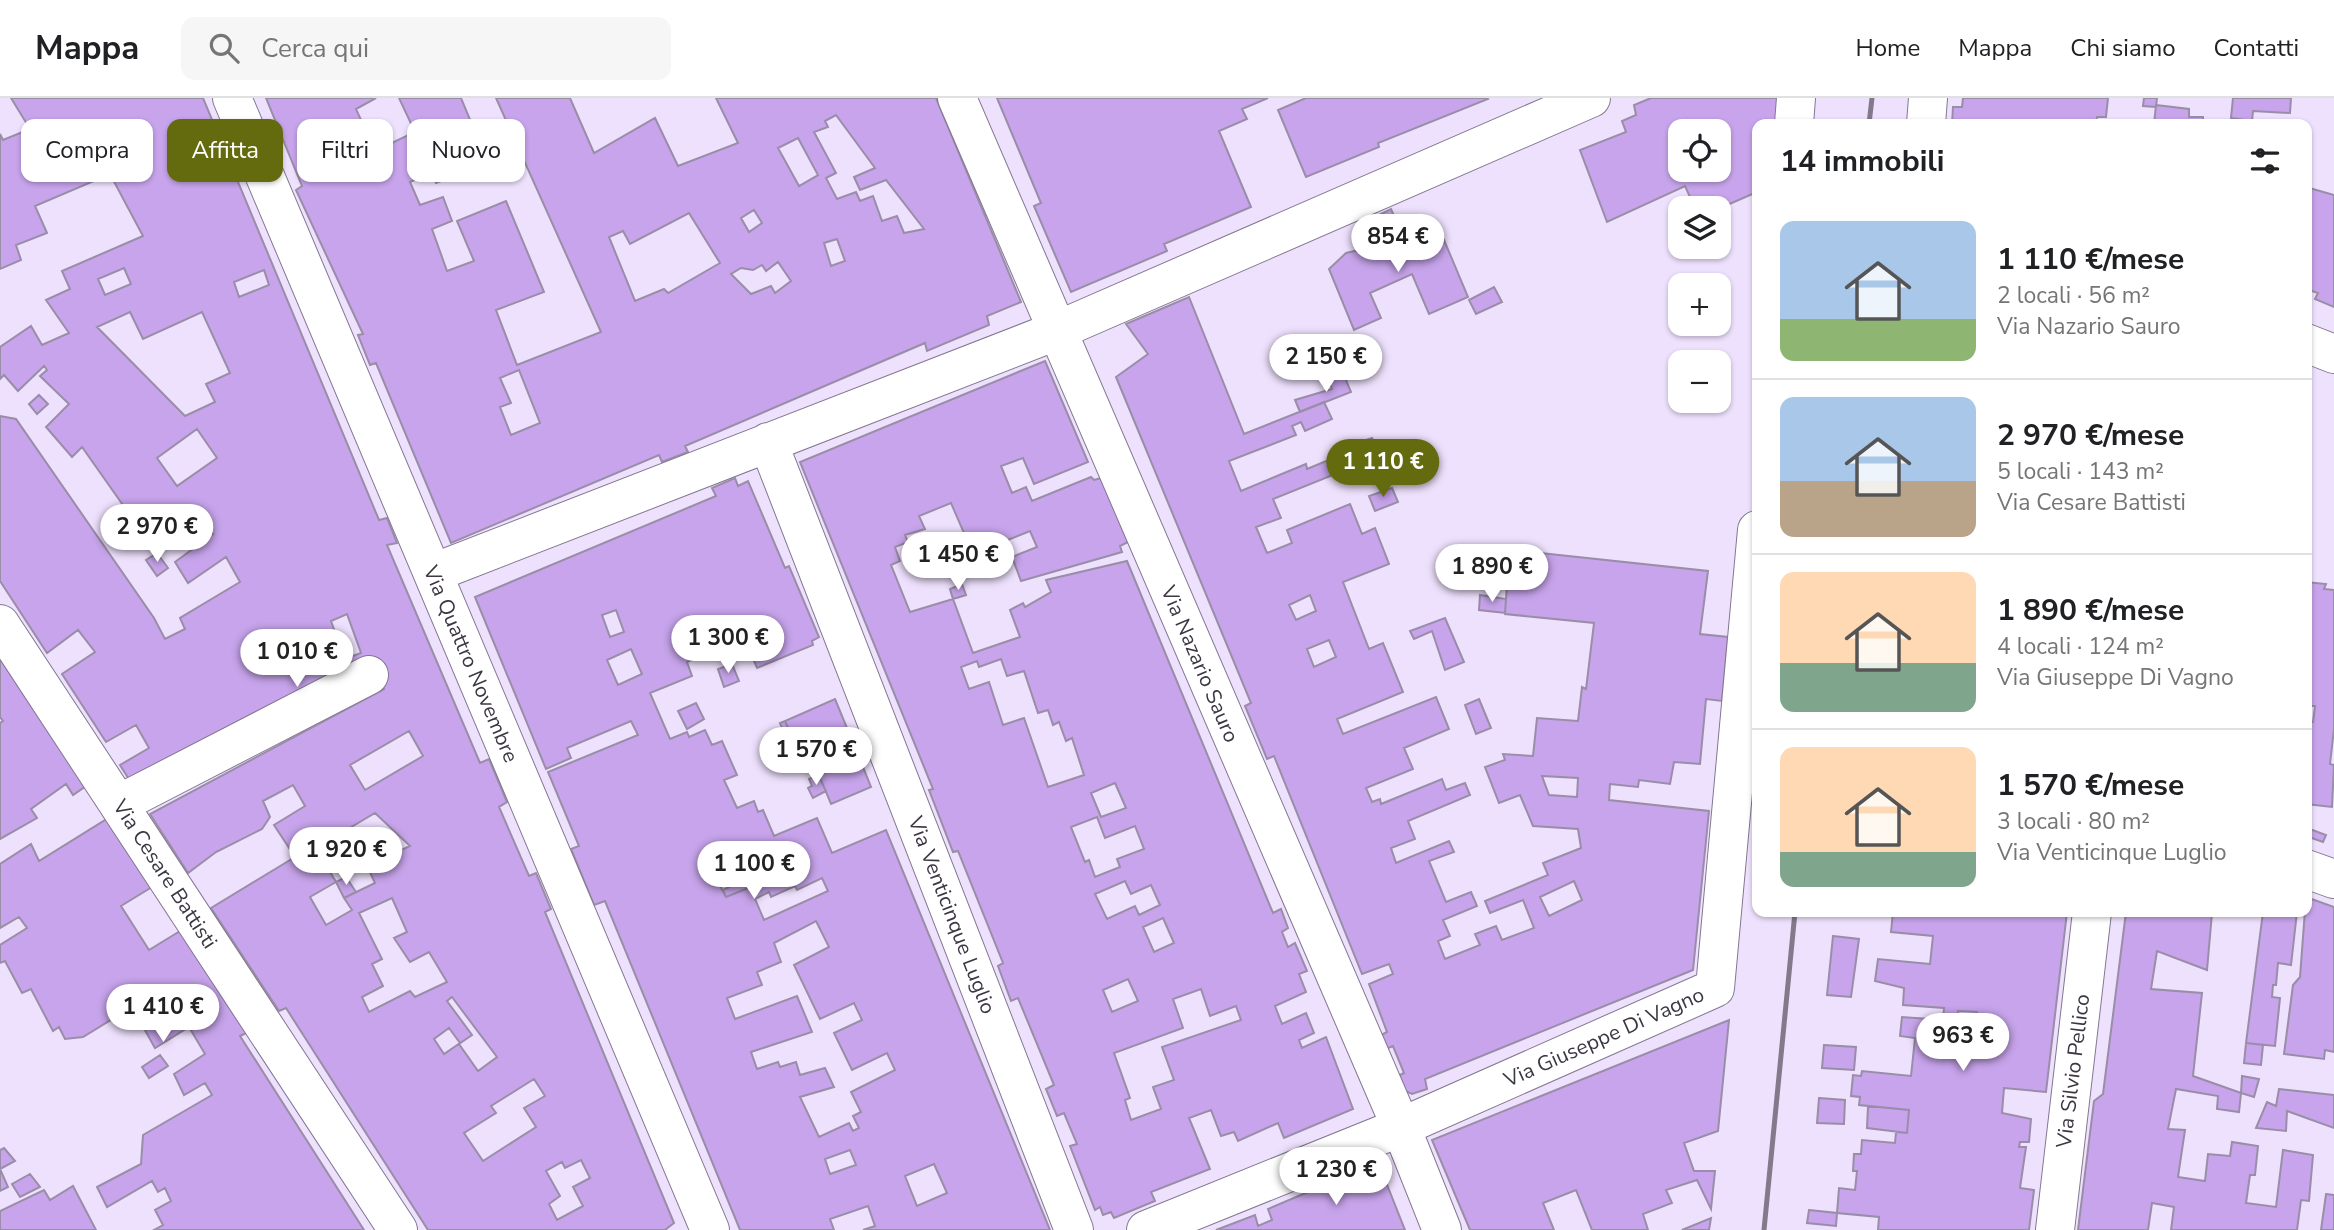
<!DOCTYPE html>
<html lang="it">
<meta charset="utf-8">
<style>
:root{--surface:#fff;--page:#f6f6f6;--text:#202124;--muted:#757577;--line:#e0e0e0;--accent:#646b0f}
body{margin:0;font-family:"Nunito Sans",sans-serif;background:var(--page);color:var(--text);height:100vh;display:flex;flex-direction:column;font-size:26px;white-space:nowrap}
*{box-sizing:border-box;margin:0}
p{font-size:23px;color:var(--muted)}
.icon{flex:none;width:38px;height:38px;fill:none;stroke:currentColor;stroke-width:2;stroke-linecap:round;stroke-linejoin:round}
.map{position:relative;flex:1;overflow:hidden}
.side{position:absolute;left:1752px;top:21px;width:560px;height:798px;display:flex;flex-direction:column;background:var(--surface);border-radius:14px;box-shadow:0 2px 5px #0004}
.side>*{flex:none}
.top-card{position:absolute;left:21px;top:21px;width:665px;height:63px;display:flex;gap:14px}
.controls{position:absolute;left:1668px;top:21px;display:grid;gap:14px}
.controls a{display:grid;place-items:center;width:63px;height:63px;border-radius:14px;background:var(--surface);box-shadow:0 2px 5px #0004;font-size:35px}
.price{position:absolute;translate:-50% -60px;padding:0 16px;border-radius:24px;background:#fff;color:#222;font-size:23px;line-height:46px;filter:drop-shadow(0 2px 4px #0008)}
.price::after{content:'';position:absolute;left:50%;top:42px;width:21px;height:16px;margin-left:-10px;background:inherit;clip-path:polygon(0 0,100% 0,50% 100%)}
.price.selected{background:var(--accent);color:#fff}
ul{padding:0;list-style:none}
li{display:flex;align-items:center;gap:21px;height:175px;padding:0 28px}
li+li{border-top:2px solid var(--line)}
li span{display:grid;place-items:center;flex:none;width:196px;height:140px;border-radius:14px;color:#555}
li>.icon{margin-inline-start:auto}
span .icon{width:84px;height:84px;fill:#fffc;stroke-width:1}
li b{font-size:30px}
h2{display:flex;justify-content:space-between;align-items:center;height:84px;padding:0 28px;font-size:30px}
.pill{padding:0 24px;border-radius:14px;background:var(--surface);box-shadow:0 2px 5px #0004;font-size:24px;line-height:63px}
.pill.selected{background:var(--accent);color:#fff}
header{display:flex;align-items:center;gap:42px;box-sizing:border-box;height:98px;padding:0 35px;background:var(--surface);border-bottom:2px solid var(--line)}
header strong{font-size:33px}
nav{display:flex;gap:38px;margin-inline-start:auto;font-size:24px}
.search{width:490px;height:63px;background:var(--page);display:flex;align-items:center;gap:18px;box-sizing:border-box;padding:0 24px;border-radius:14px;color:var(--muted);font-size:26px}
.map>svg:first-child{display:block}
.building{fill:#c7a4eb;stroke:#998da7;stroke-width:2;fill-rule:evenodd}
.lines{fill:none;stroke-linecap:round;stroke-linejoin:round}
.street-casing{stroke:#837790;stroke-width:40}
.street{stroke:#fff;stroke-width:38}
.rail{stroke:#827a8b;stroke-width:5}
.labels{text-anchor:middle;stroke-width:5;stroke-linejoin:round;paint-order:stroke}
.street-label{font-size:21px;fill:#3c3742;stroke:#fff}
</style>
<header>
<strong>Mappa</strong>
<div class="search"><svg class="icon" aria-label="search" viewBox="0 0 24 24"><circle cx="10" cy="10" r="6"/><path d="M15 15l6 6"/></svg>Cerca qui</div>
<nav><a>Home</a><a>Mappa</a><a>Chi siamo</a><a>Contatti</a></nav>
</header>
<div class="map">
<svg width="2334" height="1132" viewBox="0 0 2334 1132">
<rect width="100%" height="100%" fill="#eee1fd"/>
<path class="building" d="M11,0H203L379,422L387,420L397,445L387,447L480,665L489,661L507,704L499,709L529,778L536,775L551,811L545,814L674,1125L665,1132H428L286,910L279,913L211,810L295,759L274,727L305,708L293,687L263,703L270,719L262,731L216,754L188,775L150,716L384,591L378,581L142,702L120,667L149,650L136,627L106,644L62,576L95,554L78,532L47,555L0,483V318L16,321L154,520L165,541L185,531L180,520L240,484L226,459L188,485L175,464L213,436L197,418L178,433L163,408L137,427L82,349L72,359L46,329L69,306L40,278L47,272L44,268L18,293L4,277L0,281V249L31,228L42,247L69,235L46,202L70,191L62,173L143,138L110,76L35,108L47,135L16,147L21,162L0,171V36L3,42L30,31ZM124,170L131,186L105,197L98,181ZM264,172L269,187L239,199L234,184ZM130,214L143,241L202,214L230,275L206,286L215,304L185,318L97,229ZM197,331L217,360L177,388L157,360ZM347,516L361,555L345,561L331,523ZM409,633L423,658L365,692L350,667ZM375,715L410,748L367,768L375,785L344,800L352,812L326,827L310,799L336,784L316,750ZM392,800L407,834L394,840L410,864L429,854L447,884L415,899L410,893L369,914L362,899L383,888L372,866L382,861L359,815ZM452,899L497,959L478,973L459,946L472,937L447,903ZM449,930L460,945L444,956L434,941ZM534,981L545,998L524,1010L536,1029L483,1063L464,1035L496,1015L491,1008ZM581,1062L590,1080L573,1089L583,1108L557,1122L549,1106L560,1098L546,1073L562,1064L565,1070Z
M266,0H376L356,11L375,53L415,34L399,0H461L488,65L436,85L431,74L410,84L420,107L443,99L452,123L432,131L447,173L474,163L457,123L506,103L544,194L496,212L517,267L601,234L496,0H570L594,55L655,20L678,68L738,45L716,0H936L1021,204L987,218L989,227L927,253L925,245L685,348L688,354L662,364L659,357L451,445L376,265L370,267L358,237L363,236L296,92L302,88ZM836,17L875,70L854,79L860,92L886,82L924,131L904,135L897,118L882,123L873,98L860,103L856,94L837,101L826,80L836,75L814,34L828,29L825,23ZM434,34L447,65L432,71L418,41ZM798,40L818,77L799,88L778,50ZM754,112L762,125L749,134L741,120ZM689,115L720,165L668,195L664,191L635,203L609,139L623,133L630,146ZM837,141L845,163L831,168L824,145ZM778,164L791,183L775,195L771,188L751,196L731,176L741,170L753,172L762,167L766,173ZM519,272L540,325L511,337L500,309L511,305L500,280Z
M997,0H1268L1242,11L1247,21L1219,33L1251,109L1164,146L1167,153L1071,194L1034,108L1041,105Z
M1306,0H1487L1488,1L1378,45L1379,49L1306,79L1278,12Z
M1651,0H1779L1776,26H1757V94L1718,111L1695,110L1685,88L1607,124L1580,52L1626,34L1622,23L1636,17L1634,7ZM1680,33H1718V72H1680Z
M1963,0H2108L2106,19H2097L2096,26H1952L1953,9H1962Z
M2144,0H2157L2156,9L2143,8Z
M2233,0H2291L2290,15L2253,13L2252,23L2231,20Z
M2156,7L2189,11V19H2203V26H2154Z
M2306,89L2334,97V209L2315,201L2318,195L2306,191Z
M1391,111L1394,118L1384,123L1381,116Z
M1436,123L1468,199L1429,216L1412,176L1370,195L1381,220L1354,232L1329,171L1346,155L1398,143L1397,141L1404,137Z
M1494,189L1502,204L1476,216L1469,202Z
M1189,199L1244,336L1324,304L1332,321L1305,333L1301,324L1292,328L1296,337L1229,363L1241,393L1306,366L1307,371L1336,359L1333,353L1372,340L1380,358L1273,401L1281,420L1256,429L1267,455L1292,445L1287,432L1350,406L1362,436L1375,430L1389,466L1343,484L1369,551L1383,545L1403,594L1337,621L1343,636L1436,599L1449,631L1404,650L1413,671L1366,690L1372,704L1380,701L1381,706L1442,681L1446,692L1465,685L1470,697L1408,723L1415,741L1391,750L1396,765L1449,743L1454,754L1429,763L1446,804L1471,794L1477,808L1443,822L1450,838L1438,843L1445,861L1480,847L1475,836L1496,828L1502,842L1534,830L1523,802L1490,815L1485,803L1548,777L1543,765L1581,750L1578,731L1533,728L1520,697L1499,705L1485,669L1505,662L1503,656L1533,658L1537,620L1578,623L1582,589L1586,591L1594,525L1505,516L1508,470L1474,467L1475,448L1708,473L1700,536L1728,539L1722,603L1706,601L1700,666L1674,664L1670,686L1639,682L1638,689L1610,686L1609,702L1709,713L1693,872L1425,981L1427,991L1412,996L1403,992L1398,978L1404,975L1393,948L1386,951L1381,937L1387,934L1369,886L1393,876L1389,866L1362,876L1274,658L1267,661L1245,608L1251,605L1116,279L1148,256L1126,226ZM1310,497L1316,513L1296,522L1289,507ZM1329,542L1336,559L1314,569L1307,551ZM1542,678L1578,680L1577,699L1549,697ZM1574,783L1582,802L1549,818L1540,799Z
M1045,263L1088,364L1034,386L1023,360L1001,368L1012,395L1026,389L1032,403L1091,379L1094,382L1101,380L1128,444L1120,448L1122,454L1021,483L1012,459L1037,449L1030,433L973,456L951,405L919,418L925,431L905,437L908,444L895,449L900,463L891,467L910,514L953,501L973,555L1020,539L1010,512L1023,505L1025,509L1051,494L1046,482L1127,463L1273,815L1281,811L1288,830L1282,834L1288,849L1295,845L1307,873L1299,876L1306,894L1275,908L1282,926L1306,915L1314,935L1299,942L1302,950L1326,939L1353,1011L1284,1040L1278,1025L1238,1043L1234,1034L1221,1038L1211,1012L1189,1020L1210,1071L1151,1094L1155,1103L1114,1120L1111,1114L1103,1117L1100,1109L1095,1112L1070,1048L1077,1046L1064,1015L1057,1018L1046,991L1054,987L1018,900L1011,903L998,868L1003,865L958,753L953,754L929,692L933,691L800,364ZM1001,561L1007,578L1024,573L1038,615L1048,612L1053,627L1059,624L1066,643L1072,640L1084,677L1048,689L1024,620L1003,627L989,584L969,591L961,569L977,563L979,569ZM1115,685L1126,710L1101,719L1091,695ZM1097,719L1105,740L1135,728L1144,751L1117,761L1120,769L1095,779L1089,762L1085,764L1071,729ZM1125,783L1131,796L1151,787L1160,807L1139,817L1135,808L1107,821L1095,796ZM1163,820L1174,845L1154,854L1143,829ZM1128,881L1138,903L1112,914L1103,892ZM1201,891L1210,918L1236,908L1241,922L1162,949L1174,982L1153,989L1161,1011L1131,1022L1125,1002L1130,1000L1114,955L1183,930L1173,901Z
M1343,275L1351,294L1300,314L1295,302L1332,291L1328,281Z
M39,297L48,306L37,316L29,306Z
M735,380L738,388L748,383L785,470L789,468L819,539L812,543L813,547L757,570L741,532L734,535L727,519L715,524L718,532L691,543L698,559L687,564L692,578L650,595L670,641L687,634L689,639L705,632L712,647L722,643L737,677L724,682L737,710L754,703L758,714L763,712L774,738L817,720L832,755L886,732L1050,1132H863L875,1128L868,1108L830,1121L834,1132H740L605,803L594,807L571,751L579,748L548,674L638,637L631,623L567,650L571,660L546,671L475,499L716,398L712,390ZM616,512L624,534L610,539L602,517ZM631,551L642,576L618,587L607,562ZM730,746L751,789L726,799L717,782L722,780L710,756ZM822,780L828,793L764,822L755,801L769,794L771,799L795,788L797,792ZM816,823L829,849L794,867L820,921L854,905L862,922L834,935L852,972L887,955L895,972L851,994L861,1014L853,1018L859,1030L853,1033L849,1025L819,1039L800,999L834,989L825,970L800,977L796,964L780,969L778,964L757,971L751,954L812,934L797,898L735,921L727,900L762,887L757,874L781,864L774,845ZM850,1052L856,1067L830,1076L825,1061ZM934,1066L947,1095L917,1108L905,1078Z
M1392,390L1398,404L1375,413L1369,398Z
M157,455L168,470L157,478L146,462Z
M2306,484L2326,486L2324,491L2334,492V631L2330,666L2334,667L2332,709L2306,706V624H2313L2315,608H2306Z
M962,486L966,497L953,501L950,491Z
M1480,497L1506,501L1505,515L1479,512Z
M1445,520L1464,564L1445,572L1432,533L1414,541L1410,533Z
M0,549L89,686L73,697L66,686L31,711L37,720L0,741V625L3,623L0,619Z
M732,566L739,583L724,589L718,571Z
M835,601L847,630L797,651L785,623Z
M1479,601L1491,630L1476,636L1465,607Z
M696,605L704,621L687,631L678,613Z
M785,623L797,651L784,656L777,638L784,635L780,625Z
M859,659L871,689L831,706L819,677Z
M818,677L826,693L813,700L808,690L812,688L809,681Z
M110,719L152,789L121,808L149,852L180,833L246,935L240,938L364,1132H154L163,1127L155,1112L171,1103L165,1090L158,1094L152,1083L107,1109L97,1089L141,1066L143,1037L212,997L205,985L184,997L174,976L205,956L189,929L155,950L132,909L83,939L65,941L59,929L53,933L31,891L22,895L5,863L0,865V847L27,830L19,819L0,830V766L31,746L39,763Z
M2307,730L2326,737L2323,744L2306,738Z
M744,777L751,789L726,799L723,792L731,788L729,784Z
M346,779L356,794L344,800L336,784Z
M2306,799L2334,809V954L2325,952L2324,961L2284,956L2293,887L2300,879Z
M1893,814H2067L2046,994L2004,990L2002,1015L2031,1021L2029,1044H2020L2019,1049H2026L2020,1090L2034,1092L2029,1132H1878L1879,1119L1837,1115L1839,1090L1855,1092L1857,1073H1853L1854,1056H1861L1862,1042L1895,1045L1896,1034L1907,1035L1909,1012L1859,1007L1860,999L1851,998L1853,977L1861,978L1862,973L1911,978L1915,940L1900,938L1902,919L1943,922L1944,910L1903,907L1904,890L1875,883L1878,861L1930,866L1933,838L1891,834ZM1958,913L1977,914L1976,926L1957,924Z
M2126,814L2212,815L2207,872L2157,853L2151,891L2202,895L2193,978L2241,995L2239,1014L2217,1011L2218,998L2176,991L2168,1031L2185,1032L2178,1079L2205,1083L2208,1056L2230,1058L2232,1044L2258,1048L2255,1077H2250L2246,1105L2276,1109L2283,1052L2313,1057L2309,1103L2301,1102L2297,1132H2171L2174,1109L2152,1105L2148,1132H2078L2094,1003L2103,996Z
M2263,814H2297L2291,867L2278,865L2276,887H2273L2272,899L2280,900L2275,948L2246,945Z
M1833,838L1859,841L1851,899L1827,897Z
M1729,922L1718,1033L1684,1045L1694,1073H1715L1711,1111L1697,1082L1666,1092L1672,1105L1643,1116L1648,1132H1592L1576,1092L1543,1105L1554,1132H1470L1432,1042Z
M2246,945L2263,947L2261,967L2244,965Z
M1824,947L1856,949L1854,972L1822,970Z
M160,957L168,968L149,980L142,969Z
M2242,978L2259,981L2254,999L2241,995Z
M2279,991L2334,997V1030L2287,1013L2286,1033L2256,1030L2267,1004L2276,1008Z
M1819,1000L1845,1002L1844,1026L1817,1025Z
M1868,1008L1909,1012L1907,1035L1867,1030Z
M4,1050L15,1063L0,1071V1052Z
M1378,1064L1405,1132H1216L1255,1117L1258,1128L1272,1122L1268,1111Z
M0,1071L8,1089L0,1093Z
M30,1076L40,1089L20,1099L12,1086Z
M73,1088L96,1132H0V1113L44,1092L50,1102Z
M2326,1096L2334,1097V1132H2321Z
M1809,1112L1837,1115L1836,1128L1807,1125Z
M1711,1120L1709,1132H1682Z"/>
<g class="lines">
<defs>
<path id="street" d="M232,0L710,1132
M957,0L1401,1029L1442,1132
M1794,26L1796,0
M1926,26L1928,0
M2306,245L2334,256
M768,344L1074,1132
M433,475L1056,233L1591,0
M0,526L398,1132
M119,706L369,577
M2306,771L2334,781
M1146,1132L1401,1029L1715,890L1757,432
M2055,1132L2092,814"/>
</defs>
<use href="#street" class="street-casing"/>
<use href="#street" class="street"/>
<path class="rail" d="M1869,26L1872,0
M1764,1132L1795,814"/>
</g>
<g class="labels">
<g class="street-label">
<text transform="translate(471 566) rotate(67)" y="7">Via Quattro Novembre</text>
<text transform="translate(1200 566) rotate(67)" y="7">Via Nazario Sauro</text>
<text transform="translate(165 776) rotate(57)" y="7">Via Cesare Battisti</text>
<text transform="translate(952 817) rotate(69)" y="7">Via Venticinque Luglio</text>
<text transform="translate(1604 939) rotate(-24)" y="7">Via Giuseppe Di Vagno</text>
<text transform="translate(2073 973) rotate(-83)" y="7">Via Silvio Pellico</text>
</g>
</g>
</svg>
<div class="controls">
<a><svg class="icon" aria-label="locate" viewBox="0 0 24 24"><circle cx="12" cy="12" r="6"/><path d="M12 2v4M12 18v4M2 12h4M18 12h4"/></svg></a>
<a><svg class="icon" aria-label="layers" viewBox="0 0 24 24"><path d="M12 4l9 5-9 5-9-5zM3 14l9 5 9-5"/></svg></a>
<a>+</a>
<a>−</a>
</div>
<b class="price" style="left:1398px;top:176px">854 €</b>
<b class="price" style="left:1326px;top:296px">2 150 €</b>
<b class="price selected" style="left:1383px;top:401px">1 110 €</b>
<b class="price" style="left:157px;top:466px">2 970 €</b>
<b class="price" style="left:958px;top:494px">1 450 €</b>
<b class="price" style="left:1492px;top:506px">1 890 €</b>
<b class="price" style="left:728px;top:577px">1 300 €</b>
<b class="price" style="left:297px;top:591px">1 010 €</b>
<b class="price" style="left:816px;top:689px">1 570 €</b>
<b class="price" style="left:346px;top:789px">1 920 €</b>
<b class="price" style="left:754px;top:803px">1 100 €</b>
<b class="price" style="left:163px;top:946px">1 410 €</b>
<b class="price" style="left:1963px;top:975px">963 €</b>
<b class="price" style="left:1336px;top:1109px">1 230 €</b>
<div class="top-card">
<a class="pill">Compra</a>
<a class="pill selected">Affitta</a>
<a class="pill">Filtri</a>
<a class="pill">Nuovo</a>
</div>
<section class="side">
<h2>14 immobili<svg class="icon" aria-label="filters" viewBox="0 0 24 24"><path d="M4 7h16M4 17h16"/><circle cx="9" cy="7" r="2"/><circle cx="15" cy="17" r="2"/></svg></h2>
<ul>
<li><span style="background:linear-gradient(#a9c7e8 70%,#8fb573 0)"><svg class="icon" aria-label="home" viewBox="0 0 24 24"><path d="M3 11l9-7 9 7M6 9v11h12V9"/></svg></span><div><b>1 110 €/mese</b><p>2 locali · 56 m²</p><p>Via Nazario Sauro</p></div></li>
<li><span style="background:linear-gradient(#a9c7e8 60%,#b9a48a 0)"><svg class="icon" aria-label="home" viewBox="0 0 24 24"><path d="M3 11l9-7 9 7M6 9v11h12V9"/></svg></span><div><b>2 970 €/mese</b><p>5 locali · 143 m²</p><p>Via Cesare Battisti</p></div></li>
<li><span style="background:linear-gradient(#ffd9b3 65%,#7fa58c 0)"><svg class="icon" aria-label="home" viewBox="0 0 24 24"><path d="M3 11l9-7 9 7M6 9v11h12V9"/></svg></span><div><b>1 890 €/mese</b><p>4 locali · 124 m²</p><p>Via Giuseppe Di Vagno</p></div></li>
<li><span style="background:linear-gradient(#ffd9b3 75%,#7fa58c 0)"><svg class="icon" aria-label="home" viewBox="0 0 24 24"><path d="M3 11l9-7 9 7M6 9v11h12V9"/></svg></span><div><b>1 570 €/mese</b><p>3 locali · 80 m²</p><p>Via Venticinque Luglio</p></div></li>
</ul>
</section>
</div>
